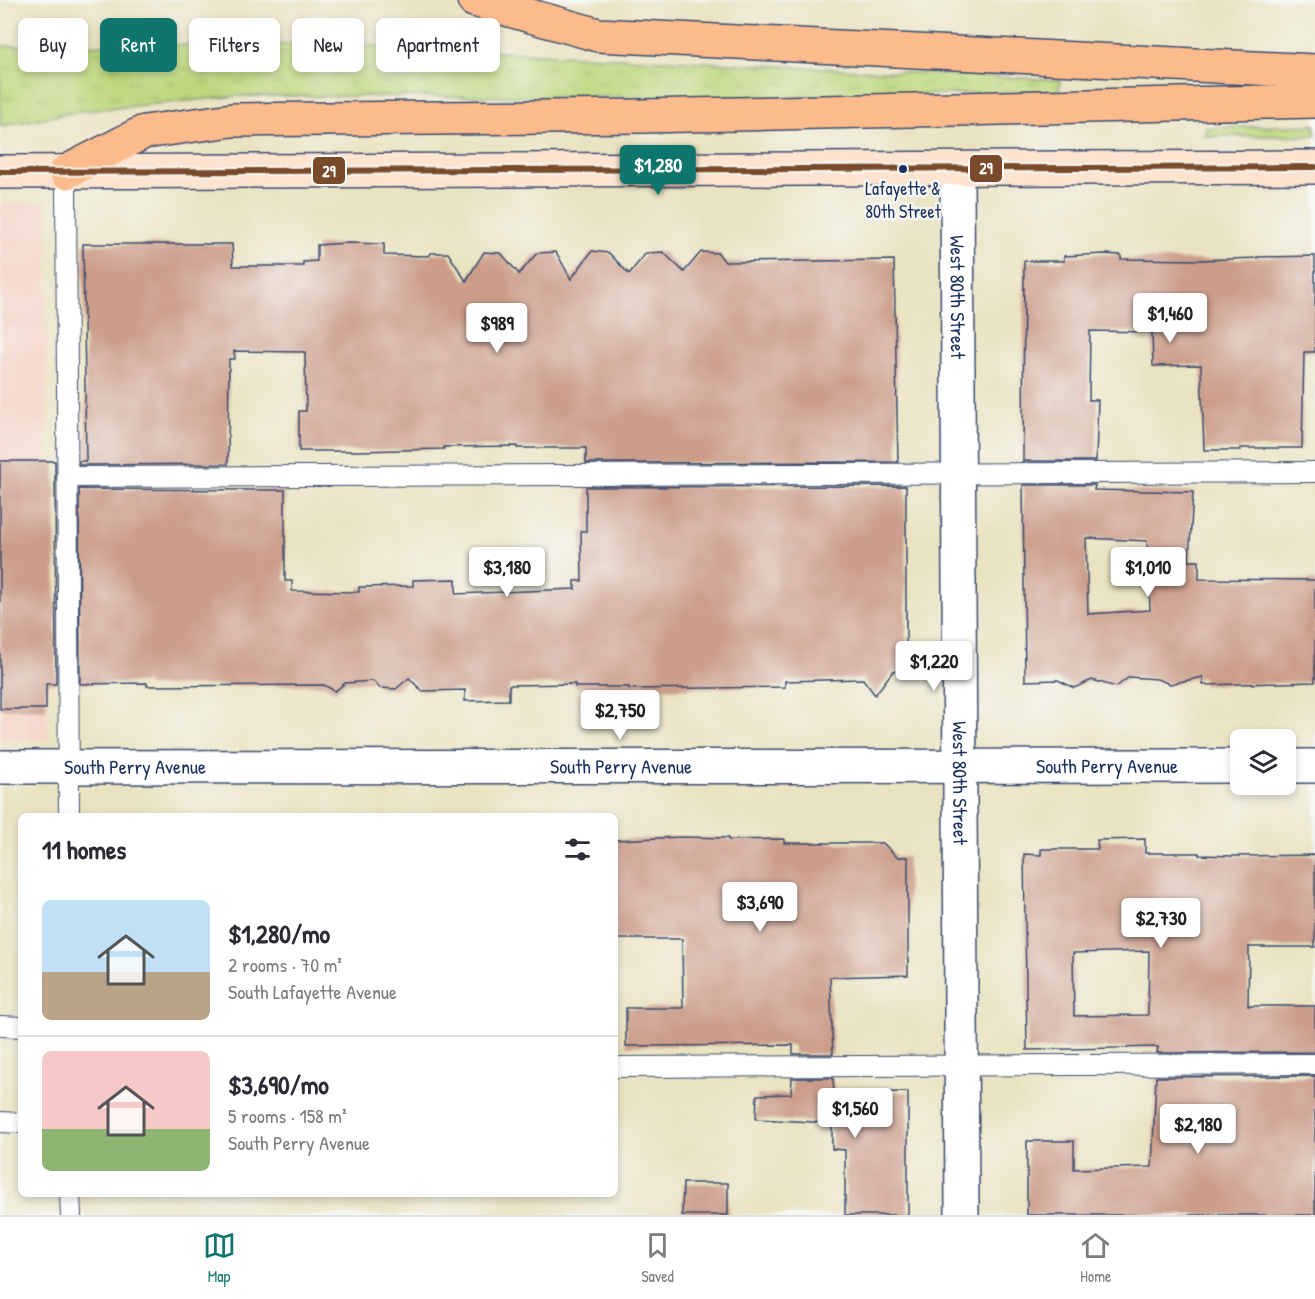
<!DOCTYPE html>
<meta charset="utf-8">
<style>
:root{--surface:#fff;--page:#f2f2f3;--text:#2b2b33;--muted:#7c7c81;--line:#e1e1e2;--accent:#0f766e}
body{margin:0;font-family:"Patrick Hand",sans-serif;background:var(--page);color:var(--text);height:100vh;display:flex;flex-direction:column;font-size:22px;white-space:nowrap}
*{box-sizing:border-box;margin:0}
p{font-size:20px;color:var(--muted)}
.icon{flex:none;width:33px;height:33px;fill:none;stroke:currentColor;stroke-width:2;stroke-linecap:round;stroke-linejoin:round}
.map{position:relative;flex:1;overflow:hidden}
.panel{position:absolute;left:18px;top:813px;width:600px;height:384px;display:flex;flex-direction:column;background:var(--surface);border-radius:9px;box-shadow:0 3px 9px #0003}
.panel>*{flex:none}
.hud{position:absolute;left:18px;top:18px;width:600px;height:54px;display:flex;gap:12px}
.controls{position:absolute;left:1230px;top:729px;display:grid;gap:12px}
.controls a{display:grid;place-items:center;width:66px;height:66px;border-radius:9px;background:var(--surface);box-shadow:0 3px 9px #0003;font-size:30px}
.price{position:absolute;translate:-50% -51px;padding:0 14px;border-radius:6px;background:#fff;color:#222;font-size:20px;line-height:39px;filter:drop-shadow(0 2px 3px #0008)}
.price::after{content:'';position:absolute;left:50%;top:36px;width:18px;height:14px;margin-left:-9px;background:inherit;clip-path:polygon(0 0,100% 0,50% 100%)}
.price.current{background:var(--accent);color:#fff}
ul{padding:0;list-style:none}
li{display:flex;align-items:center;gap:18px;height:150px;padding:0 24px}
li+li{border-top:2px solid var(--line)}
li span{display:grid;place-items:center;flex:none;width:168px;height:120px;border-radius:9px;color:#555}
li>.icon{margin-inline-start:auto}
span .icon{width:72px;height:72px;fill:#fffc;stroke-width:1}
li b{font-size:26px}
h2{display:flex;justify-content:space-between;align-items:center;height:72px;padding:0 24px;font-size:26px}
.pill{padding:0 21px;border-radius:9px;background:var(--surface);box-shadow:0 3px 9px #0003;font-size:21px;line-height:54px}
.pill.current{background:var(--accent);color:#fff}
.tab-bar{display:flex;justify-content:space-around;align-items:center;height:84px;border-top:2px solid var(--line);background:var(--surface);font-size:16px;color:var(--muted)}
.tab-bar a{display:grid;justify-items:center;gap:3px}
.tab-bar .current{color:var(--accent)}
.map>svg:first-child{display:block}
.built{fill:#f6d1c6}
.grass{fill:url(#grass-tufts);stroke:#6c836d;stroke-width:1.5}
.building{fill:#cc9d8b;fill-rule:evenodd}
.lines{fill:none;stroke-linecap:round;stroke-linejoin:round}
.service-casing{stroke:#3a4a6d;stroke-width:22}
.minor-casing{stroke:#3a4a6d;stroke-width:36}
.secondary-casing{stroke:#3a4a6d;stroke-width:36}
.motorway-casing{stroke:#3a4a6d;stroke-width:36}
.service{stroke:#fff;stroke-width:20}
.minor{stroke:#fff;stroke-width:33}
.secondary{stroke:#fde4d1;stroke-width:33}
.motorway{stroke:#fbbb8d;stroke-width:33}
.bus-1-casing{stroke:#f6f6f2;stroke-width:10}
.bus-1{stroke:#7a4b2a;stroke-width:6}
.bus-dot{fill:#1b2f5e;stroke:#f6f6f2;stroke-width:2}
.labels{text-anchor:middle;stroke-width:5;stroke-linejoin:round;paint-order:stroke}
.bus-label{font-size:18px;fill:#1b2f5e;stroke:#f6f6f2}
.street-label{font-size:20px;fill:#1b2f5e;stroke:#f6f6f2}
.line-badge{stroke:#f6f6f2;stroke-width:2}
.badge-label{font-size:16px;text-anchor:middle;font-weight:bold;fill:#fff}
</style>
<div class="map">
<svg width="1315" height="1215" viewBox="0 0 1315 1215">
<defs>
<pattern id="grass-tufts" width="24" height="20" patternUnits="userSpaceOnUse" patternTransform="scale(1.5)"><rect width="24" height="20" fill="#bdd77c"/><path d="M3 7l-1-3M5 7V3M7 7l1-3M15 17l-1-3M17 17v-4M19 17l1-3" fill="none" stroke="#a2b96e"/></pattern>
</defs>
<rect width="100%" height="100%" fill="#f6f6f2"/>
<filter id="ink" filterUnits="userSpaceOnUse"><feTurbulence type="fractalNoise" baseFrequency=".0167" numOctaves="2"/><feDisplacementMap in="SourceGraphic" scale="12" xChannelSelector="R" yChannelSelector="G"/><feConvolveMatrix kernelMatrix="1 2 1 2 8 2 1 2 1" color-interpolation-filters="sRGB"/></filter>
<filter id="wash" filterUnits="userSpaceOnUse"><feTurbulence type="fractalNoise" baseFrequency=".008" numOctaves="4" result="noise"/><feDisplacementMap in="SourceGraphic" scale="24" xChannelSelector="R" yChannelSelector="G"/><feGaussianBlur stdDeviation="1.35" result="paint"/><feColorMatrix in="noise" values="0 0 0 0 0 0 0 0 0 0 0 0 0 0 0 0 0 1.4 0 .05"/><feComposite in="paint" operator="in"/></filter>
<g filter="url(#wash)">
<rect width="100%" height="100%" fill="#eae3c2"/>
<path class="built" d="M47,203L48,740L0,739V204Z"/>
<path class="grass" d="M342,44L1060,80L1059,91L838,97L240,96L82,111L0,126V46Z
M1315,125V136H1205L1206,128Z"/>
<g id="blocks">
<path class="building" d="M348,243L384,244V255L429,256L431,253H448L466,281L484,252L501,253L519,274L537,253L556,252L571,279L592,251L609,253L629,274L646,253L663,252L684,272L701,252L718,253L725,262L894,260L898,462L586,463V448H517V446L444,447V449L357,451H299V411H306L305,352L234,351L235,359H229L228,464L79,465V461H86L83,244H232L233,266H303V262L317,261V245Z
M1104,254L1121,255V259L1201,260L1257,258V257L1315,256V352H1304L1302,448H1240L1241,450H1204L1201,365L1153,366L1152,332L1090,331L1089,400H1098L1096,461H1023L1024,261H1064V256Z
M0,461H55L56,684H46V709H0Z
M1023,485H1095L1094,490L1193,492L1189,561H1199V579L1315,580V682L1203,685V677L1170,684L1157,679L1129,677L1116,687L1092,680L1074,688L1058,680L1025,681ZM1086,538L1147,541L1150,610L1088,614Z
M906,486V671H893L875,695L863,679L785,681V687L629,689V687H575V684L509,685V700L465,701V690L422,691L409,678L396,689L380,688L373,681L345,683L335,691L324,685L147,686V683L80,684L79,489L285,490V581H292V591L359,592V587L413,586V580L456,579V594L575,589V581H582L581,531H586V487Z
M681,837L728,838V840L784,839V843H883L897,857H908V975L830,977L833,1054H793V1045L626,1046V1008H683L682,939H615V840Z
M1145,839V853H1199V855L1233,856L1315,855V947H1249L1248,1006H1315V1052L1157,1053L1158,1047L1027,1050L1024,854L1041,855V849H1098L1097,840ZM1149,951L1148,1015L1074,1016L1073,953Z
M1315,1076V1215H1027V1141H1074V1169L1152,1167L1156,1077Z
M792,1078H833L834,1093L908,1092V1215H845V1150L832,1149V1123L756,1119L757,1095L791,1094Z
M683,1183H728V1215H682Z"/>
</g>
</g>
<g filter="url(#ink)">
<use href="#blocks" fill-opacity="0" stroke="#3a4a6d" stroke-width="1.5"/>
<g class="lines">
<defs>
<path id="service" d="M66,172L69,816
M67,477L1315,472
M0,1026L21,1027
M615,1067L1315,1064
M0,1122L21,1123
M70,1194L71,1215"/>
<g id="minor">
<path id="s1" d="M957,169L962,1215"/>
<path d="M1286,766H1315"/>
<path id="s2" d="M0,767L1240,766"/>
</g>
<path id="secondary" d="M0,172L1315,167"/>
<path id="motorway" d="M474,0L598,35L1315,71
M66,172L144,132L232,120L643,116L1315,101"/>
</defs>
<use href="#service" class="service-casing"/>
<use href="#minor" class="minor-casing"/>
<use href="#secondary" class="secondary-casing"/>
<use href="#motorway" class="motorway-casing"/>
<use href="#service" class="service"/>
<use href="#minor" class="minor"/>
<use href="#secondary" class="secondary"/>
<use href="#motorway" class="motorway"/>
<defs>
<path id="bus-1" d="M0,172L1315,167"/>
</defs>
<use href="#bus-1" class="bus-1-casing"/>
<use href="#bus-1" class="bus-1"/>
</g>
</g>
<circle class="bus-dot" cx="903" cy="169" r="5"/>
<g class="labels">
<g class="bus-label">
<text x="903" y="195">Lafayette &amp;<tspan x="903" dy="23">80th Street</tspan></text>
</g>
<g class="street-label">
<text dy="7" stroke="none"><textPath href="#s1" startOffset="128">West 80th Street</textPath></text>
<text dy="7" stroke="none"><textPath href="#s2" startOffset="621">South Perry Avenue</textPath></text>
<text dy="7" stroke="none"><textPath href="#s2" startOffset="1107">South Perry Avenue</textPath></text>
<text dy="7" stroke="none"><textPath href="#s2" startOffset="135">South Perry Avenue</textPath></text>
<text dy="7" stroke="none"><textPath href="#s1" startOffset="614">West 80th Street</textPath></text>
</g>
</g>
<g class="line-badge">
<rect x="969" y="154" width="34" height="29" rx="6" fill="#7a4b2a"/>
<rect x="312" y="156" width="34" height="29" rx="6" fill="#7a4b2a"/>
</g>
<g class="badge-label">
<text x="986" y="174">29</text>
<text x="329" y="177">29</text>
</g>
</svg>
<div class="controls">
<a><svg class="icon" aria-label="layers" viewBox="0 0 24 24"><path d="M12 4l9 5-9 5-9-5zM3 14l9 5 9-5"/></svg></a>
</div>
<b class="price current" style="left:658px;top:196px">$1,280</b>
<b class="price" style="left:1170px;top:344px">$1,460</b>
<b class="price" style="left:497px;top:354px">$989</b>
<b class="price" style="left:507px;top:598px">$3,180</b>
<b class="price" style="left:1148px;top:598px">$1,010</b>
<b class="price" style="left:934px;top:692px">$1,220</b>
<b class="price" style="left:620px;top:741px">$2,750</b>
<b class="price" style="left:760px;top:933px">$3,690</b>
<b class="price" style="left:1161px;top:949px">$2,730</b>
<b class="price" style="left:855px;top:1139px">$1,560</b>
<b class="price" style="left:1198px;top:1155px">$2,180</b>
<div class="hud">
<a class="pill">Buy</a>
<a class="pill current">Rent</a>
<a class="pill">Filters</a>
<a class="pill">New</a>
<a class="pill">Apartment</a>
</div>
<section class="panel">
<h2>11 homes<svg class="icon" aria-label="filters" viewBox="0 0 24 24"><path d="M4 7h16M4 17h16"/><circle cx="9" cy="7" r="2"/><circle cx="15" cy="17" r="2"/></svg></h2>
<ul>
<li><span style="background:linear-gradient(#bfe0f5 60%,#b9a48a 0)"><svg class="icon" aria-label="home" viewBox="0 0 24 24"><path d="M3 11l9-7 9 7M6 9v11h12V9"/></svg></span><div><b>$1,280/mo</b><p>2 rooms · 70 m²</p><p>South Lafayette Avenue</p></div></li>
<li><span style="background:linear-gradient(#f6c9c9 65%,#8fb573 0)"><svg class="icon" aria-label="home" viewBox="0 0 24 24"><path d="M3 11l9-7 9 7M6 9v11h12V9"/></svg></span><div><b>$3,690/mo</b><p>5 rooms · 158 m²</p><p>South Perry Avenue</p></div></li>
</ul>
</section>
</div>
<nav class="tab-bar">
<a class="current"><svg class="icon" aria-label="map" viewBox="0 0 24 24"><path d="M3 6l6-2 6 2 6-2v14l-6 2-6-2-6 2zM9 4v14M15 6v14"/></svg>Map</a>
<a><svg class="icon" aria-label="saved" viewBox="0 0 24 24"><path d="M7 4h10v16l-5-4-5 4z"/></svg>Saved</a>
<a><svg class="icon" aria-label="home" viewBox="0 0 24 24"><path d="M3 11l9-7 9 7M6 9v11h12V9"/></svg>Home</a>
</nav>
